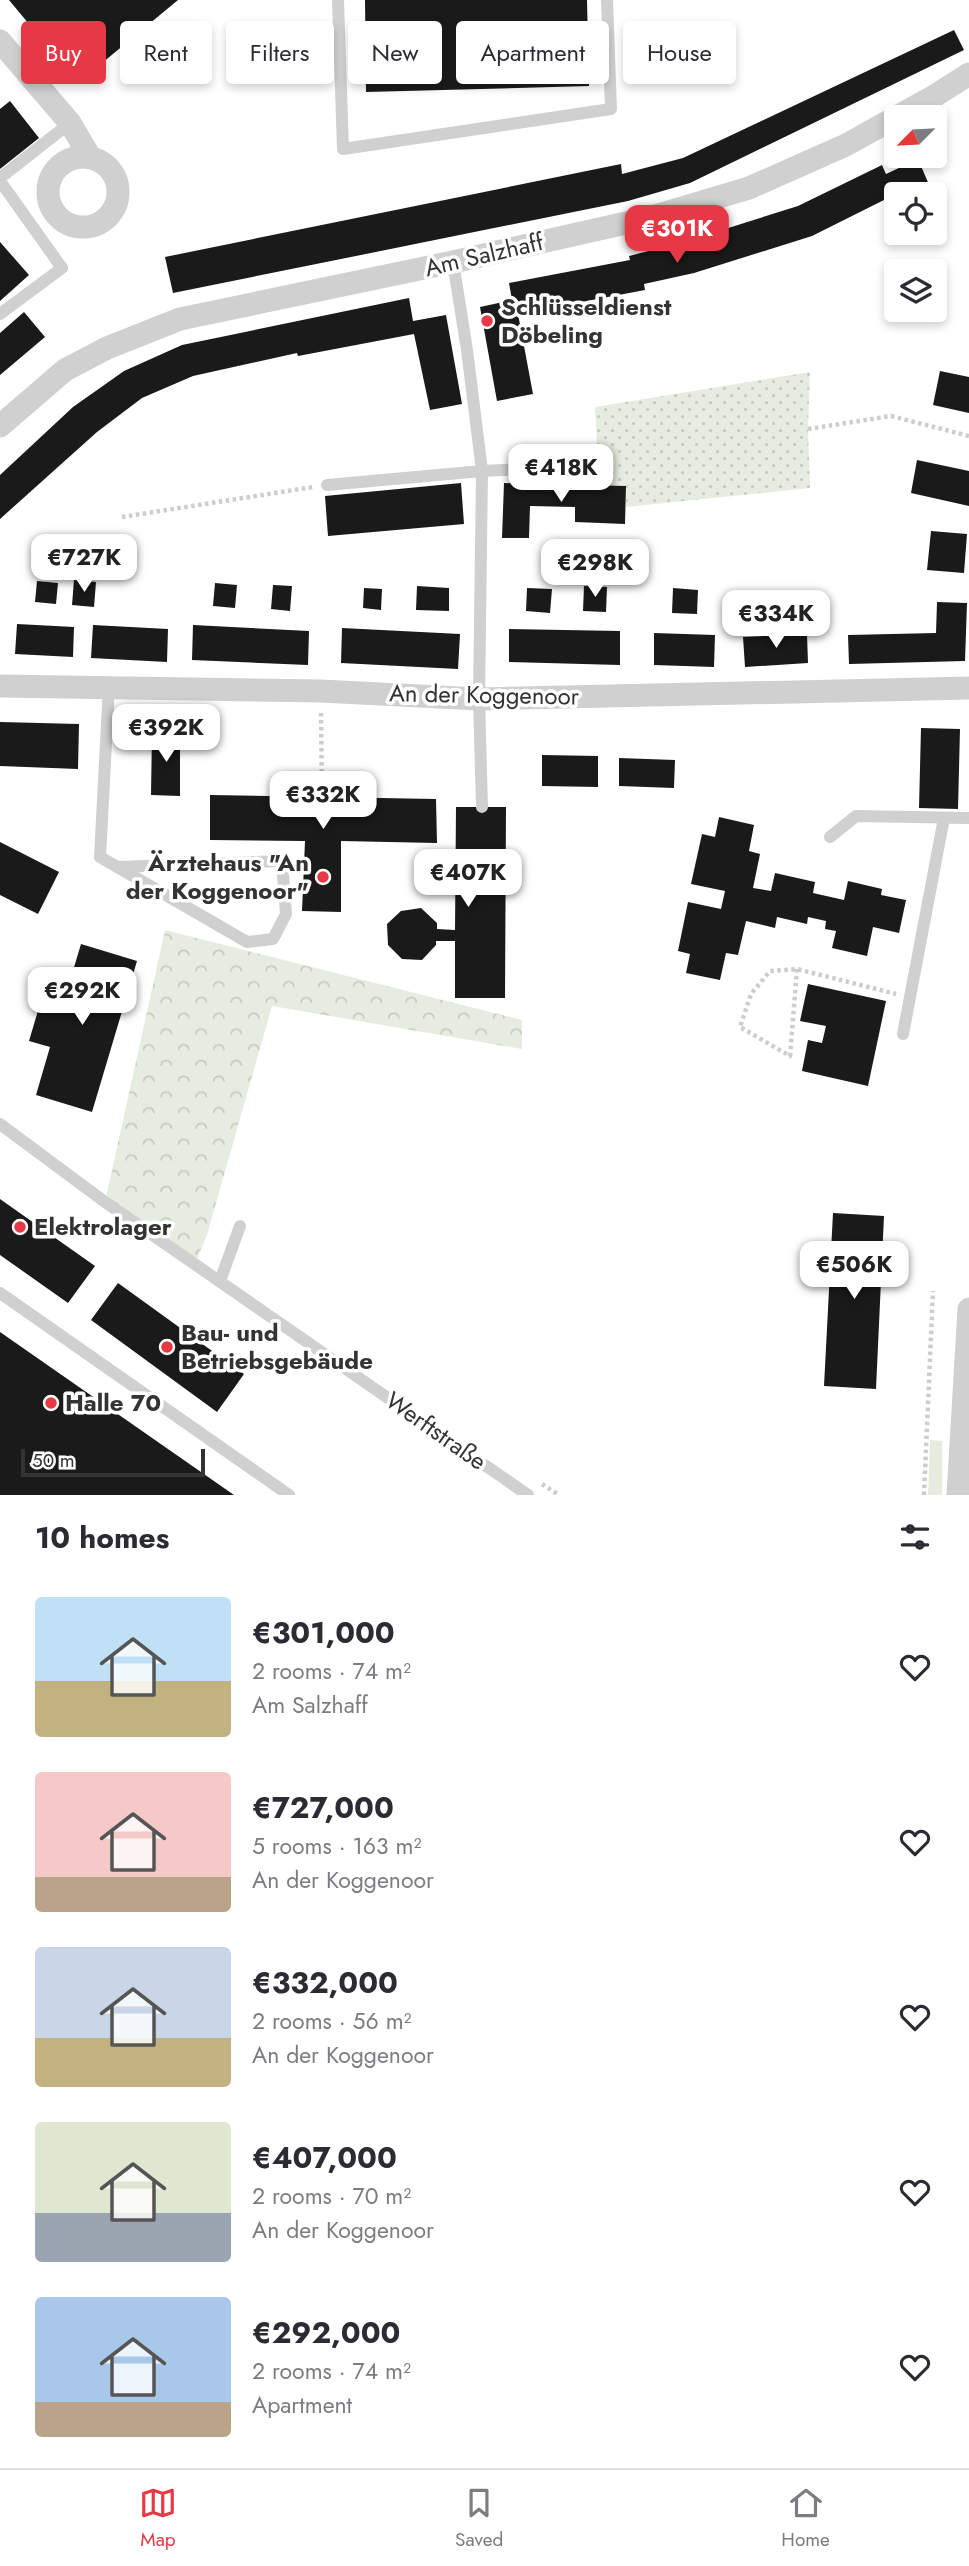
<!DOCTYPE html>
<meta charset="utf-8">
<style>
:root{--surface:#fff;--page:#f7f7f7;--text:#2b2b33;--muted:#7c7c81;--line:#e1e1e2;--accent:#e63946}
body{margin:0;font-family:Jost,sans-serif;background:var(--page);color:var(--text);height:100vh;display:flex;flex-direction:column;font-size:26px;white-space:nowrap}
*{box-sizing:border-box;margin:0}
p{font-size:23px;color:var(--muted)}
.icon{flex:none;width:38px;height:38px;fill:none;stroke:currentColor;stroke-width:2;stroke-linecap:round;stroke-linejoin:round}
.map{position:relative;height:1495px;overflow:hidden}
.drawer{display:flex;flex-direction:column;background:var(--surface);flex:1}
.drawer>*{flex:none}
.banner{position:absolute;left:21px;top:21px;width:928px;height:63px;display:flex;gap:14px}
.needle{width:46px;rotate:246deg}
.fabs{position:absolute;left:884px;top:105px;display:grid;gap:14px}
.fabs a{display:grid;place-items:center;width:63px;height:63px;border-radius:7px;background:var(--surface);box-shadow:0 4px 10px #0003;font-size:35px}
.scale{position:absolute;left:21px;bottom:18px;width:184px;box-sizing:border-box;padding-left:7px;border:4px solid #333;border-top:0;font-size:19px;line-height:24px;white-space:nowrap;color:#333;-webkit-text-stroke:5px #fff;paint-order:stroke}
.price{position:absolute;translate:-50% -60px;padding:0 16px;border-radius:14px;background:#fff;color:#222;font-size:23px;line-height:46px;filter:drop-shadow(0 2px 4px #0008)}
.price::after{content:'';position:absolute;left:50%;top:42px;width:21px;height:16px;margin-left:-10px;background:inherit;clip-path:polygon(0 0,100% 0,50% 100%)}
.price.selected{background:var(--accent);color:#fff}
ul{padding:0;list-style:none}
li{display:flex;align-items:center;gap:21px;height:175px;padding:0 35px}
li span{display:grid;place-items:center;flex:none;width:196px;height:140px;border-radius:7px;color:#555}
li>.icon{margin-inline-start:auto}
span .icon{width:84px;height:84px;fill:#fffc;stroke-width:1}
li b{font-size:30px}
h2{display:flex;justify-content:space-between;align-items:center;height:84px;padding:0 35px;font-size:30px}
.tag{padding:0 24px;border-radius:7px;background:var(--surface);box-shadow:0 4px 10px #0003;font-size:24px;line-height:63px}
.tag.selected{background:var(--accent);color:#fff}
.dock{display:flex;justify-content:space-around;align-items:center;height:98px;border-top:2px solid var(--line);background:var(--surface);font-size:19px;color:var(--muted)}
.dock a{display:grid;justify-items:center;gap:4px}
.dock .selected{color:var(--accent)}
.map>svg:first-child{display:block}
.grass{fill:#e6ecdf}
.forest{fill:url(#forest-crowns)}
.park{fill:url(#park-dots)}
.building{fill:#1a1a1a}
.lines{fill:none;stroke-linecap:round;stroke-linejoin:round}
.path{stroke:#cdcdcd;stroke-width:4.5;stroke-dasharray:3.5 3.5;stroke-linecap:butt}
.lane{stroke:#d0d0d0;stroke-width:12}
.street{stroke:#d0d0d0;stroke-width:23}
.poi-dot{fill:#e63946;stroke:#fff;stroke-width:2.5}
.labels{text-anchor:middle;stroke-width:7;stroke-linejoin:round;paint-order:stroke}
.street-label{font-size:24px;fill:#333;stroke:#fff}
.poi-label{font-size:24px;font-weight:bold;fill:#333;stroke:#fff;text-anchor:start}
</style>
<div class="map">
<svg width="969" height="1495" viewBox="0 0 969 1495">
<defs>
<pattern id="forest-crowns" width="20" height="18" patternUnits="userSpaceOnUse" patternTransform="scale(1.75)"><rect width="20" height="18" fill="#e6ecdf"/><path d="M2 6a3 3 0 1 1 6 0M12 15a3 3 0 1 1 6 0" fill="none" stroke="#c6cbc0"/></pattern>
<pattern id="park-dots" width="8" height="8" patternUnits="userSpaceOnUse" patternTransform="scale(1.75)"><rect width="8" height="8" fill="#e6ecdf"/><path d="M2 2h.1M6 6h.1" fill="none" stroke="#c6cbc0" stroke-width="1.8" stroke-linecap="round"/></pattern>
</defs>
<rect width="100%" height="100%" fill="#fff"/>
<path class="grass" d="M930,1440L942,1441V1495H928Z"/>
<path class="forest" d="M165,930L522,1020V1049L272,1006L207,1235L195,1264L105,1202Z"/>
<path class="park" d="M810,372L808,429L810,488L626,507V486L599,485L595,407Z"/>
<path class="building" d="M9,0H178L78,83Z
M365,0H587L589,86L366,92Z
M954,30L964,50L690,183L628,201L173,293L165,257L621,164L622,174L683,158Z
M10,101L39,138L0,169V109Z
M918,159L933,194H896L812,236L694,273L644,284L645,290L518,314L533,394L497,401L480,307L512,300L509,283L630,260L629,256L684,242L798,206L882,165L886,174Z
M0,242L29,275L0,301Z
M409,298L413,321L446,315L462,404L430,410L414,334L298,356L297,353L193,376L142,398L97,432L0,519V475L73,407L124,371L182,345Z
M24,312L45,337L0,375V333Z
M940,371L969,377V413L933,405Z
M917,460L969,471V506L911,493Z
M461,483L464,524L328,536L325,496Z
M504,483L626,486L625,524L575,522V507L530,506L529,538H502Z
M931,531L967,534L964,573L927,570Z
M74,580L96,582L94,607L72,605Z
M37,581L58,583L56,604L35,602Z
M215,583L237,585L235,608L213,606Z
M273,585L292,586L290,611L271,609Z
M417,586L449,588V611L416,610Z
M584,586L607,587L606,612L583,611Z
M364,588L382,589L381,610L363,608Z
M527,588L552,589L550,613L526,611Z
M673,588L698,590L697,614L672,613Z
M783,591L785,613L764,614L763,592Z
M937,602L967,603L965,661L849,664L848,635L936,633Z
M17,624L74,627L73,657L15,654Z
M93,625L168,629L167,662L91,658Z
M193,625L309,631L308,665L192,660Z
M342,628L460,634L458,669L341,663Z
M509,629L620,631V665L509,662Z
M654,633L715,635L714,667L654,665Z
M807,634L808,663L745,667L743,637Z
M0,722L79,724L78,769L0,766Z
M921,728L960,729L958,809L919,808Z
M152,731L180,732V796L151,795Z
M542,755L598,756V787L542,786Z
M619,758L675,760L674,788L619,786Z
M210,795L436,799L437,843L341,841V912L302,911L305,841L210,840Z
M456,807H506L505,998H455V941H436V945L422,960L402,959L388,945L387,924L401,911L421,908L437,923V929L455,930Z
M719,817L754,825L749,851L760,854L753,888L771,891L775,873L815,882L813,893L844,900L848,881L882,889L881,895L906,900L899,933L873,927L867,956L832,948L836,931L825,929L826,921L808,917L807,924L777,917L775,928L746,921L738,955L726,953L720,980L686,973L690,954L678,951L688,902L721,909L725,891L691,884L702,834L715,837Z
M0,842L59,872L38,914L0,895Z
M81,944L137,961L92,1112L36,1095L50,1047L29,1041L45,987L66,994Z
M808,984L886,1001L868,1086L802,1071L808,1040L822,1043L826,1026L800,1021Z
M0,1199L95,1266L68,1303L0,1255Z
M833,1213L884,1216L876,1389L824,1386Z
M118,1283L244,1374L217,1412L91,1320Z
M0,1332L234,1495H0Z"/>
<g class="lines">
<path class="path" d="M808,429L891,416L969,436
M122,517L313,487
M321,713L322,797
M797,969L790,1056L740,1027L751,994L770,971L797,969L896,994
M542,1484L559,1495
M924,1495L933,1291"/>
<path class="lane" d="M338,0L343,149L611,109L607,0
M0,178L70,123
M0,181L62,268L0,314
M453,262L467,350L482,471L479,699L482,807
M327,485L482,471L598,466
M109,686L100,857L247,942L273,939L286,914L282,861L117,867
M830,837L856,816L969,818
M903,1034L944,818
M0,1124L105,1202L528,1495
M220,1281L240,1226
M0,1293L289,1495"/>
<path class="street" d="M0,41L70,123L90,157
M48 192a35 35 0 1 1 70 0a35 35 0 1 1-70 0Z
M0,426L65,370L107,348L180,319L453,262L648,218L749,188L846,145L936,95L969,74
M0,686L321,691L479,699L969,688
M958,1495L969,1309"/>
</g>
<g class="poi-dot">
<circle cx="487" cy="321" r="7"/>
<circle cx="323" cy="877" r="7"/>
<circle cx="20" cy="1227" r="7"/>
<circle cx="167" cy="1347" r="7"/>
<circle cx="51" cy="1403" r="7"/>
</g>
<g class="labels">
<g class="street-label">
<text transform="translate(484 255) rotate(-13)" y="8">Am Salzhaff</text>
<text transform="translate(484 695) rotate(1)" y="8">An der Koggenoor</text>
<text transform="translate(436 1431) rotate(35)" y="8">Werftstraße</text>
</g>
<g class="poi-label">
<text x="501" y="315">Schlüsseldienst<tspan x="501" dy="28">Döbeling</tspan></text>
<text x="309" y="871" text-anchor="end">Ärztehaus "An<tspan x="309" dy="28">der Koggenoor"</tspan></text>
<text x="34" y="1235">Elektrolager</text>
<text x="181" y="1341">Bau- und<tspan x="181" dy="28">Betriebsgebäude</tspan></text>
<text x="65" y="1411">Halle 70</text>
</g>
</g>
</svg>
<div class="fabs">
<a><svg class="needle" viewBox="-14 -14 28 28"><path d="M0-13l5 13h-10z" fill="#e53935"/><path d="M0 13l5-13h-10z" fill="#7c7c81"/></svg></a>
<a><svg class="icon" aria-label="locate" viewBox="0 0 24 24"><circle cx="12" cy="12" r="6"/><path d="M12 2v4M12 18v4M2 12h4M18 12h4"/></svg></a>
<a><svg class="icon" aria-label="layers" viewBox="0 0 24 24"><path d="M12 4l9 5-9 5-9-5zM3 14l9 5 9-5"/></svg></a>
</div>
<div class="scale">50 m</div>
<b class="price selected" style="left:677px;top:265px">€301K</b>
<b class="price" style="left:561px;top:504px">€418K</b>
<b class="price" style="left:84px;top:594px">€727K</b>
<b class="price" style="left:595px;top:599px">€298K</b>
<b class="price" style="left:776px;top:650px">€334K</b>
<b class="price" style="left:166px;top:764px">€392K</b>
<b class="price" style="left:323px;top:831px">€332K</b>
<b class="price" style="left:468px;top:909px">€407K</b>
<b class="price" style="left:82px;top:1027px">€292K</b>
<b class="price" style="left:854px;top:1301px">€506K</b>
<div class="banner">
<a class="tag selected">Buy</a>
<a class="tag">Rent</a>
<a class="tag">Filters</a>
<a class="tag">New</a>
<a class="tag">Apartment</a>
<a class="tag">House</a>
</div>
</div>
<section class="drawer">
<h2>10 homes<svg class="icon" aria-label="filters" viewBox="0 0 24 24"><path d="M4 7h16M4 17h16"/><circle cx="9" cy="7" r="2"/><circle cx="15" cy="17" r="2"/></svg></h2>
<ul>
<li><span style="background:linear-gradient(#bfe0f5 60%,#c2b280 0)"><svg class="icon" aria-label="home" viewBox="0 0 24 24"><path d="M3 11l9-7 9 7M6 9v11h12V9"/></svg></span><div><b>€301,000</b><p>2 rooms · 74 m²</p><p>Am Salzhaff</p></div><svg class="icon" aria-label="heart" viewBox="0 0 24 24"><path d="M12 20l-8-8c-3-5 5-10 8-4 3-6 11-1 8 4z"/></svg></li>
<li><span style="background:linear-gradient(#f6c9c9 75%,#b9a48a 0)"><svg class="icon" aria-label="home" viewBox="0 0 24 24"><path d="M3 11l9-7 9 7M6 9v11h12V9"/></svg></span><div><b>€727,000</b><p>5 rooms · 163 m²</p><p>An der Koggenoor</p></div><svg class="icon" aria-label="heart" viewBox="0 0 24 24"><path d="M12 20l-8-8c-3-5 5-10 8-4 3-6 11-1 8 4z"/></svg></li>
<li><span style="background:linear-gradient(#c9d6e8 65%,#c2b280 0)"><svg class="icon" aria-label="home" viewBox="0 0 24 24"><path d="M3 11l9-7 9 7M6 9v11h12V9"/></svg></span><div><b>€332,000</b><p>2 rooms · 56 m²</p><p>An der Koggenoor</p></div><svg class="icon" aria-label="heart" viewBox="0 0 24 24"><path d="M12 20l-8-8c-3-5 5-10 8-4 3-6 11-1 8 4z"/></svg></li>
<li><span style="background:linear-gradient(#dfe7d0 65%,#9aa5b1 0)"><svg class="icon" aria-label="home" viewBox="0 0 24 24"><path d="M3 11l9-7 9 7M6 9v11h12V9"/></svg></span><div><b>€407,000</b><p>2 rooms · 70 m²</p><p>An der Koggenoor</p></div><svg class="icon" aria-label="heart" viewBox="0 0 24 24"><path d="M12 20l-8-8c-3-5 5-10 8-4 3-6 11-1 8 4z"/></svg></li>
<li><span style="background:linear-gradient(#a9c7e8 75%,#b9a48a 0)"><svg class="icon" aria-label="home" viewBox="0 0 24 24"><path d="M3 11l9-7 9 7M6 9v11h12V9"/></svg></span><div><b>€292,000</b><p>2 rooms · 74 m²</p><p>Apartment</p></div><svg class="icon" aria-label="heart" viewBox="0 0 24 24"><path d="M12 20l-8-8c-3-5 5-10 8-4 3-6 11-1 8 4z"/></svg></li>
</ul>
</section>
<nav class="dock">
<a class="selected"><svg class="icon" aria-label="map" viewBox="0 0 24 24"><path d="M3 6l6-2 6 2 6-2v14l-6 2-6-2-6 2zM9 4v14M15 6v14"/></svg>Map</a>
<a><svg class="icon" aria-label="saved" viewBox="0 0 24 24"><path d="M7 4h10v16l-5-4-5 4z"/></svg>Saved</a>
<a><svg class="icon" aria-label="home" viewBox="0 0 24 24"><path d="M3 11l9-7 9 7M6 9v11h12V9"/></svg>Home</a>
</nav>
